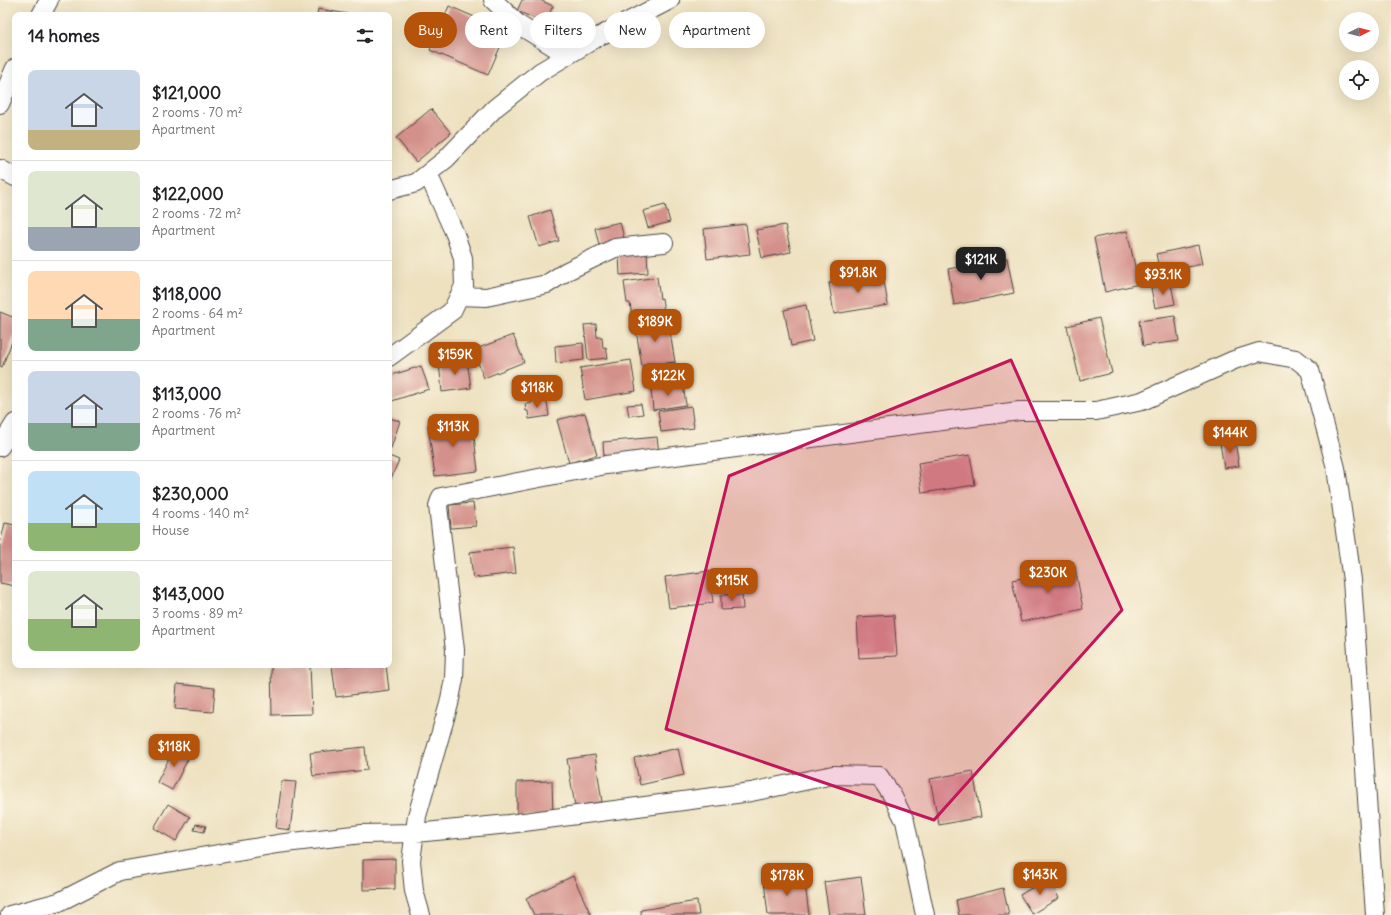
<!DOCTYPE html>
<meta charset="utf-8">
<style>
:root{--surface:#fff;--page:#f6f6f6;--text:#202124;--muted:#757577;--line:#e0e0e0;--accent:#b45309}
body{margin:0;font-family:Delius,sans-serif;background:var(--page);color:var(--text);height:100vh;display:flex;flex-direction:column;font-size:15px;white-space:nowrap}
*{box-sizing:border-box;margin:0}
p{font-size:13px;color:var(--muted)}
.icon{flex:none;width:22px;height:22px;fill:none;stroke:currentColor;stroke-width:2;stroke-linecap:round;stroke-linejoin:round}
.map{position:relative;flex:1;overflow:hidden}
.sheet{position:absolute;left:12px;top:12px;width:380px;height:656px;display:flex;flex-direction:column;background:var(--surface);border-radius:8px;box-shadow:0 4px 16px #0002}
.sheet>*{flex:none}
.hud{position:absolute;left:404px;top:12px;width:380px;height:36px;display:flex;gap:8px}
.needle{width:26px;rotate:84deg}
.controls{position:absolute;left:1339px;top:12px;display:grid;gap:8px}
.controls a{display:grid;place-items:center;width:40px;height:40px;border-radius:50%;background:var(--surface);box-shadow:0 4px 16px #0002;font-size:20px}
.price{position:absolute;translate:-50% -34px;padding:0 9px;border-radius:8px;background:var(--accent);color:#fff;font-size:13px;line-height:26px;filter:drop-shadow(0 1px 2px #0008)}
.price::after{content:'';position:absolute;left:50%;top:24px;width:12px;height:9px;margin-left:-6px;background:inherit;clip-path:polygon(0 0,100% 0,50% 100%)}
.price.on{background:#222;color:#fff}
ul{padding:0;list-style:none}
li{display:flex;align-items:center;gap:12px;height:100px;padding:0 16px}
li+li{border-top:1px solid var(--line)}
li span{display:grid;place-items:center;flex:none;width:112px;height:80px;border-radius:8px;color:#555}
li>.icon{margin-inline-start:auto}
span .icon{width:48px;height:48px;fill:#fffc;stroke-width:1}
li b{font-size:17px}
h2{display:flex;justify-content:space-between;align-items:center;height:48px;padding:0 16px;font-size:17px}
.tag{padding:0 14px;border-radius:18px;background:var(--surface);box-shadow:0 4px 16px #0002;font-size:14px;line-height:36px}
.tag.on{background:var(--accent);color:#fff}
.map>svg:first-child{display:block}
.building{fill:#d4918b}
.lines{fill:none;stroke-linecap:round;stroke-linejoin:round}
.minor-casing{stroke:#484641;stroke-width:20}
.minor{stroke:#fff;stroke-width:18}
.marked{fill:#c2185b;fill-opacity:0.2;stroke:#c2185b;stroke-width:3;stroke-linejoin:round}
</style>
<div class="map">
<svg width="1391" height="915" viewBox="0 0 1391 915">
<rect width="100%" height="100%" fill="#fcf5e5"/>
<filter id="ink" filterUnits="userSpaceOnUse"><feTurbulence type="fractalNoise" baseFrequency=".025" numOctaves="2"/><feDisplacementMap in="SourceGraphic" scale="8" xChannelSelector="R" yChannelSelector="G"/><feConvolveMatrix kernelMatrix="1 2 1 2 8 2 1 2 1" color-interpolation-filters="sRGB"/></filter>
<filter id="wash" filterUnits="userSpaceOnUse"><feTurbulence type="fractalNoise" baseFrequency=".012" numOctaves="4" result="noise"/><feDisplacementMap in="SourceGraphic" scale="16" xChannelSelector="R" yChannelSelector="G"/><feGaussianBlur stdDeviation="0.9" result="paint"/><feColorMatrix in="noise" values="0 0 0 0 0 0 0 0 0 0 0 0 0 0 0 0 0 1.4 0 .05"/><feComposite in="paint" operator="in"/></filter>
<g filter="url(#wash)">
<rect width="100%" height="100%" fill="#ede1c0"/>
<g id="blocks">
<path class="building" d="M522,0H540L553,6L545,23L517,11Z
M449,6L507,31L488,75L430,50Z
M318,9L348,14V15H317Z
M431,109L451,133L416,162L396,138Z
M665,205L670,222L648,228L643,211Z
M550,210L559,241L539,247L530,217Z
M620,222L624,238L599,245L595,228Z
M746,224L750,254L707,259L704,229Z
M785,225L791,252L762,258L756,230Z
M1127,231L1139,284L1105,292L1094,238Z
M1198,245L1202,264L1160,273L1156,254Z
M647,253L648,273L620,275L619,255Z
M1007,258L1014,293L954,305L948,269Z
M883,275L888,305L834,314L829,283Z
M657,277L660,299L662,298L665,319L633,324L630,303H627L624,282Z
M1171,284L1175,304L1155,308L1151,288Z
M806,305L813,341L791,346L784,310Z
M0,312L15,318V334L2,367L0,366Z
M1175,316L1179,341L1143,346L1139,321Z
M1099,318L1112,373L1080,381L1067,326Z
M668,320L675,362L642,366L635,325Z
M596,324L597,337H602L603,348L606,347L608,358L588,360L584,325Z
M513,335L524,362L484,378L473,350Z
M583,343L584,360L556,363L555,346Z
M467,360L471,388L442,392L439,363Z
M631,360L636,391L585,400L580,368Z
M676,363L679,383L646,388L643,368Z
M421,366L429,389L389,402V376Z
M683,384L686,405L653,410L651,389Z
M538,398V403L547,402L549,416L529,419L528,411H526L525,404L532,403L531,399Z
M641,404L643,414L629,416L627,405Z
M691,406L694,428L661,432L658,411Z
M585,413L597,455L569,463L557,420Z
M389,418L400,421L391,448L389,447Z
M472,419L478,471L435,476L428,425Z
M657,437L659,453L604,458L603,442Z
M1235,441L1239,466L1224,468L1220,443Z
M970,455L975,485L922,493L918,463Z
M389,456L399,460L389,483Z
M473,503L476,526L451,528L449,505Z
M5,523L15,525V586L0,583V544Z
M513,547L516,573L473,578L470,552Z
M1075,567L1083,609L1021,622L1012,580Z
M709,571L713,603L669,608L665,577Z
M742,594L743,609L721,610V595Z
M894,615L897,656L859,658L857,617Z
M271,665H310L312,714L272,715Z
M332,665H386L389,690L336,697Z
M177,684L215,688L213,712L175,709Z
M176,745L191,753L172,790L157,782Z
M365,747L367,770L313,776L310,753Z
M678,748L684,775L640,785L634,758Z
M595,755L602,802L575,806L567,759Z
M973,771L981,817L939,825L930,779Z
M282,781L296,782L290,830L276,828Z
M552,781L553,816L517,817V782Z
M168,804L190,817L176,841L154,828Z
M196,824L206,826L204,832L194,830Z
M395,859V889L363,890V860Z
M573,876L591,915H534L526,898Z
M804,876L809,915H768L764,881Z
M861,877L866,915H829L824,882Z
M1048,878L1059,898L1032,914L1020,895Z
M1003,888L1009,915H959L956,900Z
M697,901L699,915H641V910Z"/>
</g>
</g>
<g filter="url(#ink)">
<use href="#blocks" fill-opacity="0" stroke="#484641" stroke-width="1"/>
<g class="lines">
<defs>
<path id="minor" d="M493,0L519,25L567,55
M41,15L49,0
M0,104L15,68
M0,169L15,177
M389,190L416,183L446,159L495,108L540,72L598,37L670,0
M459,296L486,297L547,284L567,271L615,248L664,243
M389,357L452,311L464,286L463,258L455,234L428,174
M0,447L15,423
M10,915L59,902L120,871L277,844L362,834L415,833L509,824L751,792L833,775L879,776L892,795L905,821L925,915
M421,915L414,891L411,861L417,816L449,704L454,679L455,650L438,506L441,497L606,465L1019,411H1096L1142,401L1234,360L1259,352L1296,359L1310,370L1336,468L1352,580L1375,915"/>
</defs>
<use href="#minor" class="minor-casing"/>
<use href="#minor" class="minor"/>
</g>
</g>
<path class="marked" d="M1011,360L1122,610L934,820L666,729L729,476Z"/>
</svg>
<div class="controls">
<a><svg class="needle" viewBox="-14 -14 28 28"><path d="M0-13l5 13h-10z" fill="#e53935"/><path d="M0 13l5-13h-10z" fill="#757577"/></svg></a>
<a><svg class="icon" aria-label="locate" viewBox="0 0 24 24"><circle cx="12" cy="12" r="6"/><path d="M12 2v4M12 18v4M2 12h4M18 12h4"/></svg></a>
</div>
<b class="price on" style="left:981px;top:281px">$121K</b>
<b class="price" style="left:858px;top:294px">$91.8K</b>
<b class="price" style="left:1163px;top:296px">$93.1K</b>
<b class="price" style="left:655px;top:343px">$189K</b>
<b class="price" style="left:455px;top:376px">$159K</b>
<b class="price" style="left:668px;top:397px">$122K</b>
<b class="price" style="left:537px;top:409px">$118K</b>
<b class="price" style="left:453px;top:448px">$113K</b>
<b class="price" style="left:1230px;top:454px">$144K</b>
<b class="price" style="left:1048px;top:594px">$230K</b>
<b class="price" style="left:732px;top:602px">$115K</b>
<b class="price" style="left:174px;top:768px">$118K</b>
<b class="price" style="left:1040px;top:896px">$143K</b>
<b class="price" style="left:787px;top:897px">$178K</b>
<div class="hud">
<a class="tag on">Buy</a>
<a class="tag">Rent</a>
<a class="tag">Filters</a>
<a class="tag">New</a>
<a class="tag">Apartment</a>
</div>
<section class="sheet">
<h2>14 homes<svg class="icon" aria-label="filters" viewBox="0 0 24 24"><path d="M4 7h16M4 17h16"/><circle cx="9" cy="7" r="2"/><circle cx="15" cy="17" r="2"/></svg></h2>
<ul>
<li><span style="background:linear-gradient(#c9d6e8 75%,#c2b280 0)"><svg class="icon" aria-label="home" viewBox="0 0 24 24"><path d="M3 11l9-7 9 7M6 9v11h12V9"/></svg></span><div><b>$121,000</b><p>2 rooms · 70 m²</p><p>Apartment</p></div></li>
<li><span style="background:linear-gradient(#dfe7d0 70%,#9aa5b1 0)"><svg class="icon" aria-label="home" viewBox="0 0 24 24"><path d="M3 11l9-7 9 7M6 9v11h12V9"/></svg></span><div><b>$122,000</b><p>2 rooms · 72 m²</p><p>Apartment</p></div></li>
<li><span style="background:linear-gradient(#ffd9b3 60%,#7fa58c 0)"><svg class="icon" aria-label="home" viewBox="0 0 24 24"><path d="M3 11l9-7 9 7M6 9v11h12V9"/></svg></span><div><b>$118,000</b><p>2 rooms · 64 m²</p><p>Apartment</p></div></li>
<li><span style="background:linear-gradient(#c9d6e8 65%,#7fa58c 0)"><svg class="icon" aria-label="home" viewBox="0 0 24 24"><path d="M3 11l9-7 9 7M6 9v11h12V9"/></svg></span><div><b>$113,000</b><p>2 rooms · 76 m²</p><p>Apartment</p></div></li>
<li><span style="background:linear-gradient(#bfe0f5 65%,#8fb573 0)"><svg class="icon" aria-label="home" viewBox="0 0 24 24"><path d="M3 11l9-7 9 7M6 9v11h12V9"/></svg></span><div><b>$230,000</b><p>4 rooms · 140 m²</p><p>House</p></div></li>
<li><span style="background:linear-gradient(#dfe7d0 60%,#8fb573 0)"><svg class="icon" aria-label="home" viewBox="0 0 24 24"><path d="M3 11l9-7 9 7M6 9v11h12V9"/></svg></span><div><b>$143,000</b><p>3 rooms · 89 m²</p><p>Apartment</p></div></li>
</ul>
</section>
</div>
